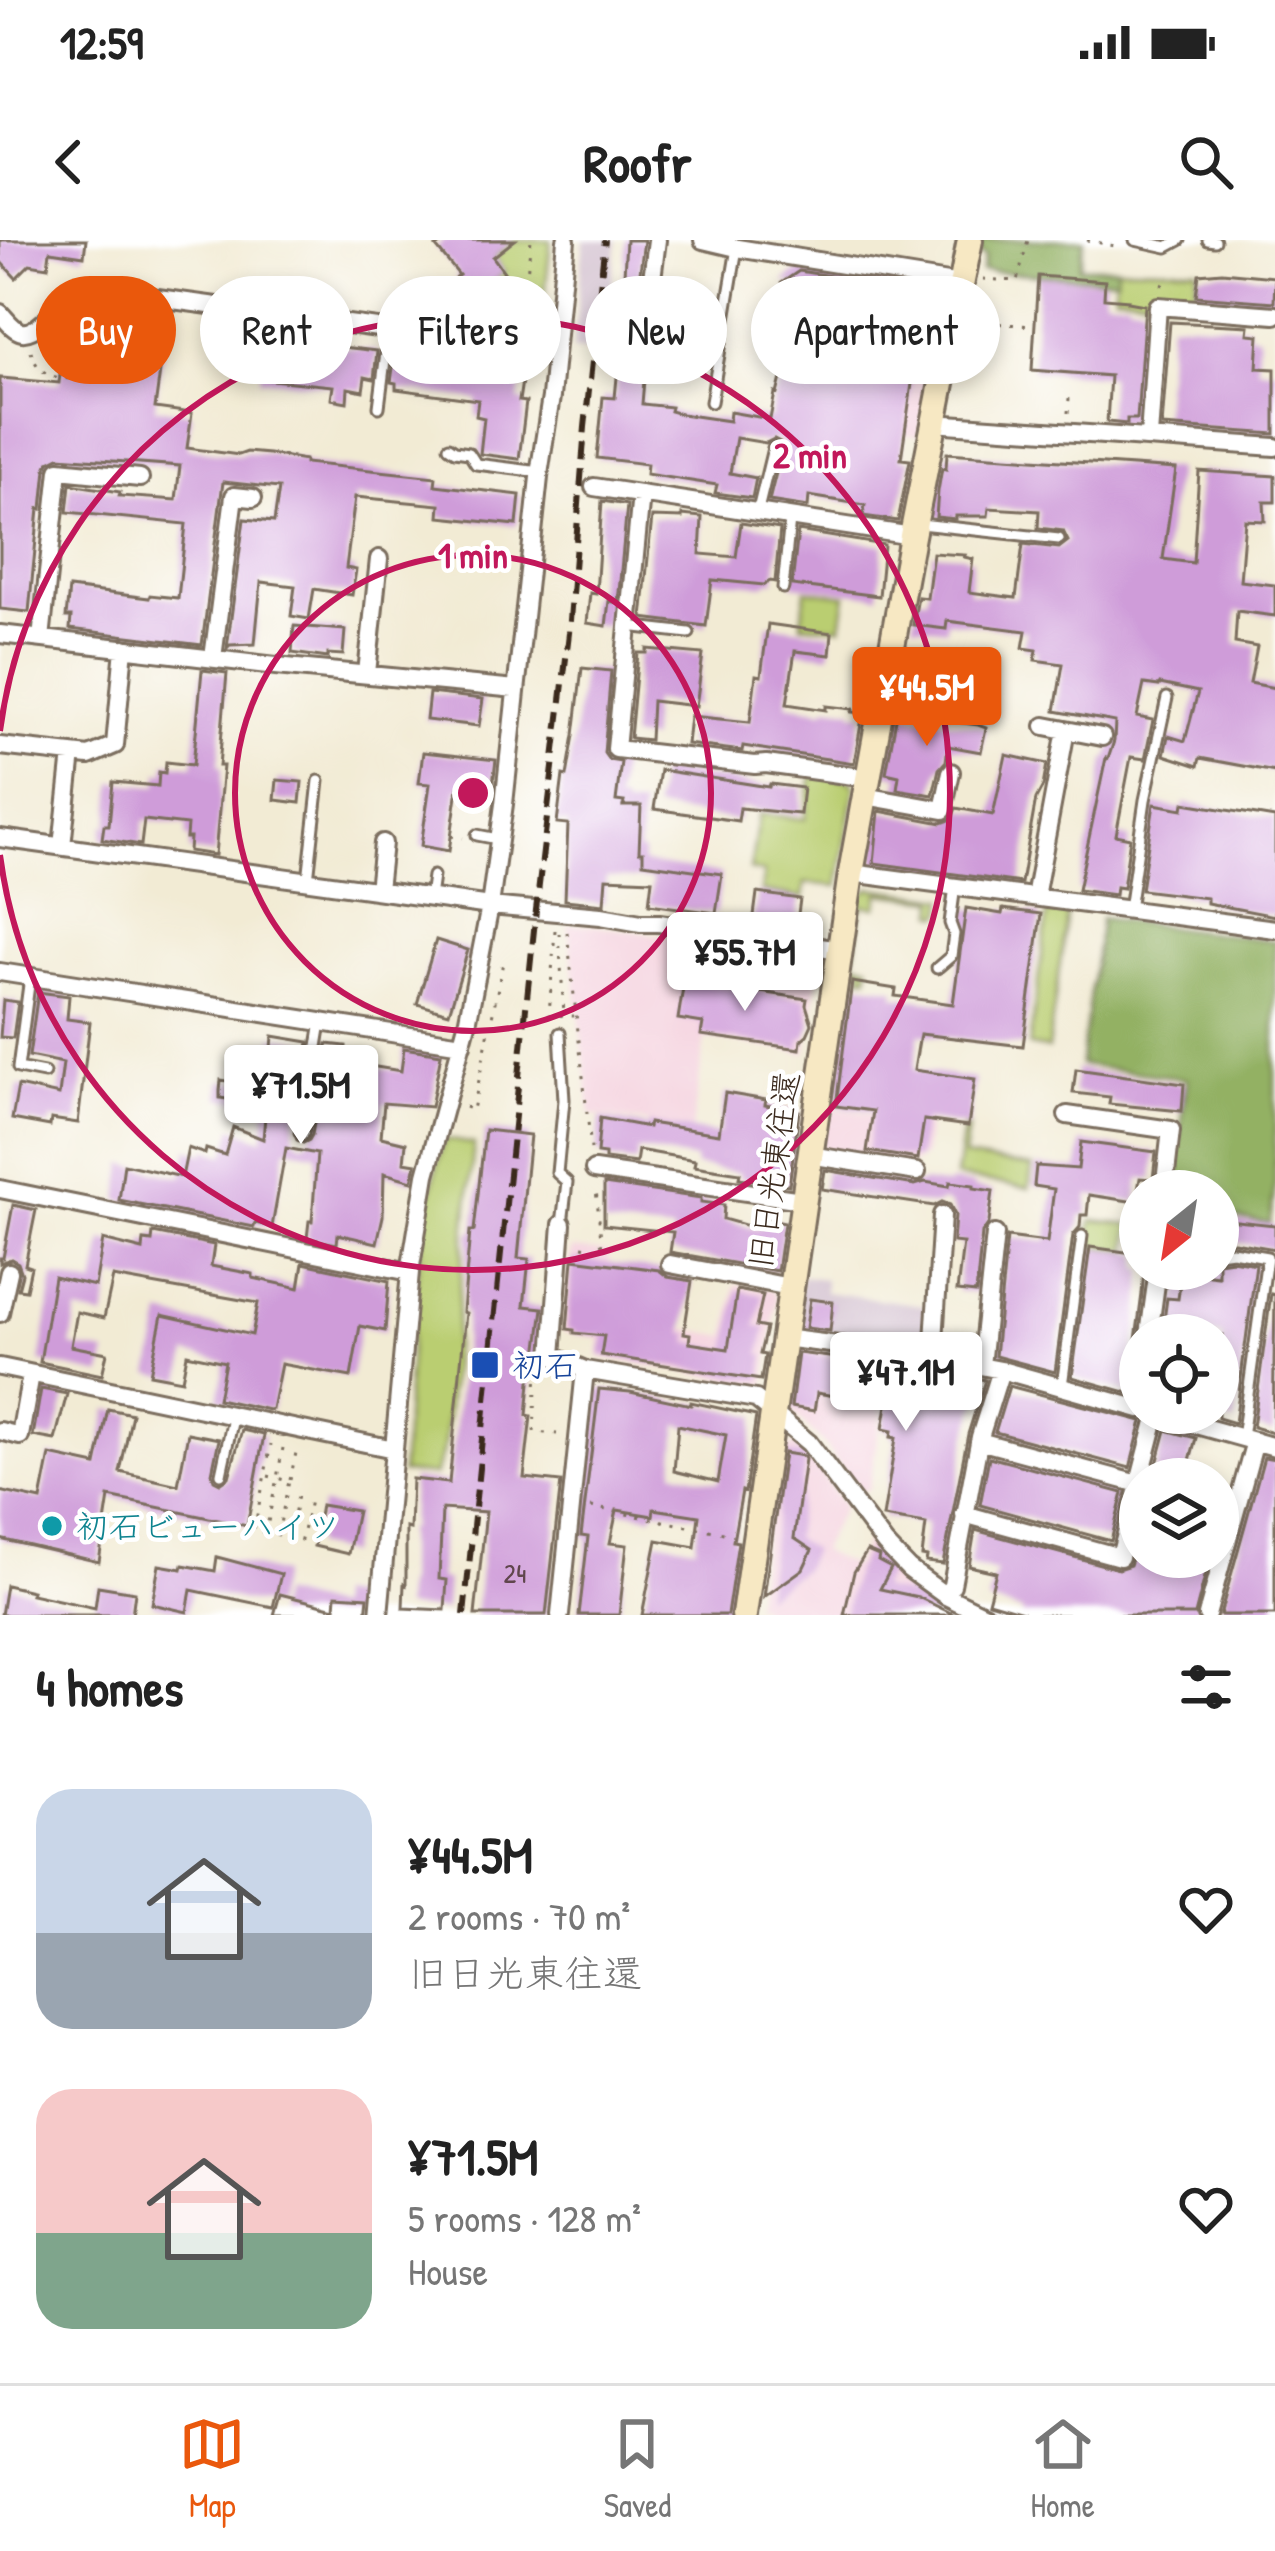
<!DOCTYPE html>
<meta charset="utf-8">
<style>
:root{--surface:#fff;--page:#f2f2f2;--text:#222;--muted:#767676;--line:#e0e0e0;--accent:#ea580c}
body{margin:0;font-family:"Patrick Hand","Klee One",sans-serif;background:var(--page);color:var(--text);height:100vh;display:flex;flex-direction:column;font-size:45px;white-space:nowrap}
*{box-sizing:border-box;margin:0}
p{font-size:39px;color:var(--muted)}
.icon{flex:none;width:66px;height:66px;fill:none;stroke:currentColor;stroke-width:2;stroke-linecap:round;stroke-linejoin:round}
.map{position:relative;height:1375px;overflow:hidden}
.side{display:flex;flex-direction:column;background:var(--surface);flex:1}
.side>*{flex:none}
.guide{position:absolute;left:36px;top:36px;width:1203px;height:108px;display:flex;gap:24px}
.needle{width:78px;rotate:210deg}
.controls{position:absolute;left:1119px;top:930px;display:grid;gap:24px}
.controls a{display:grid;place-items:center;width:120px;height:120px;border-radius:50%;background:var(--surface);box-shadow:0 6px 18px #0003;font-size:60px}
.price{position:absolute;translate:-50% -102px;padding:0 27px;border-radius:12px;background:#fff;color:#222;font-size:39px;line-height:78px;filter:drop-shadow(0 3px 6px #0008)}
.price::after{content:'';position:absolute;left:50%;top:72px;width:36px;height:27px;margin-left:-18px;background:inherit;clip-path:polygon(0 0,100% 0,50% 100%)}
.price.active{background:var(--accent);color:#fff}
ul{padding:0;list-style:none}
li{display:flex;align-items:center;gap:36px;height:300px;padding:0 36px}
li span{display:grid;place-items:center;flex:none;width:336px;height:240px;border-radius:36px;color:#555}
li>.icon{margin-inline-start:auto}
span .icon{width:144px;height:144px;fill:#fffc;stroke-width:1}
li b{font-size:51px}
h2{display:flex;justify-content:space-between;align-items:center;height:144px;padding:0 36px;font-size:51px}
.pill{padding:0 42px;border-radius:54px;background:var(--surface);box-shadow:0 6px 18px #0003;font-size:42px;line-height:108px}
.pill.active{background:var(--accent);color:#fff}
.status{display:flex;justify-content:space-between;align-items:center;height:84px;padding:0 60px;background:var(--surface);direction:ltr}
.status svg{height:33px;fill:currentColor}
header{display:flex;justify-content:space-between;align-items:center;height:156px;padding:0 36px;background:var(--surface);font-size:54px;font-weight:700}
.dock{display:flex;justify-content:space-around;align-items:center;height:168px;border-top:3px solid var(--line);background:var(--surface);font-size:33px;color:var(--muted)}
.dock a{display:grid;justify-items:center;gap:6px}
.dock .active{color:var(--accent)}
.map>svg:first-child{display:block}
.built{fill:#f4cfdc}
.industrial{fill:#d0bdcc}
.green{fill:#bace71;stroke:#7a7c48;stroke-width:3}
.forest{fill:#93b163;stroke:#676e40;stroke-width:3}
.building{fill:#cf9cd9;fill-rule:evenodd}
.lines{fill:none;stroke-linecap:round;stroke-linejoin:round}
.lane-casing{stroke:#7b6e5e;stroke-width:15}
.street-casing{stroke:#7b6e5e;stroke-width:22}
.secondary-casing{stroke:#7b6e5e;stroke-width:30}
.path{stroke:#7b6e5e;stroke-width:3;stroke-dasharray:3 9;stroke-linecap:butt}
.lane{stroke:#fff;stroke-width:9}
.street{stroke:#fff;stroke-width:16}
.secondary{stroke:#f7e8c3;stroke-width:24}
.rail{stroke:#3b2a1e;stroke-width:6;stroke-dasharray:18 9;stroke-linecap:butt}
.ring{fill:none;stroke:#c2185b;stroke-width:6}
.transit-dot{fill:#1a4fb4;stroke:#fff;stroke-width:4.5}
.culture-dot{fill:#0f9aa8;stroke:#fff;stroke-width:4.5}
.labels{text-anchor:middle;stroke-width:9;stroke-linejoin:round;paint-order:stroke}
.number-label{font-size:27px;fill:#60464d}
.street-label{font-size:33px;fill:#3b2a1e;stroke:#fff}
.transit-label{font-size:33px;fill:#164399;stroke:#fff;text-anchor:start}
.culture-label{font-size:33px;fill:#0d838f;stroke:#fff;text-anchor:start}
.centre{fill:#c2185b;stroke:#fff;stroke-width:6}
.ring-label{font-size:36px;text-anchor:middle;font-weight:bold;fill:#c2185b;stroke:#fff;stroke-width:9;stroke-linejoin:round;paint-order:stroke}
</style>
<div class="status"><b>12:59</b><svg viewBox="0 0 49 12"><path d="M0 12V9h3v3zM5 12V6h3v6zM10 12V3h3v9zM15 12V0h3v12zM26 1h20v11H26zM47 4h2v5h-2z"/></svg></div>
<header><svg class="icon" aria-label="back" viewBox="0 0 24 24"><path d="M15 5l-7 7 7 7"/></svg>Roofr<svg class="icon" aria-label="search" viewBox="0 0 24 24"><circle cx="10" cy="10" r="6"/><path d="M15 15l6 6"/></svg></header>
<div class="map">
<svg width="1275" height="1375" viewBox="0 0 1275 1375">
<rect width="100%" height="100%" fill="#fff"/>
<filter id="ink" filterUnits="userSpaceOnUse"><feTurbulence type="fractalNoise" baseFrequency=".00833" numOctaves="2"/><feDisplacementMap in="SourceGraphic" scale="24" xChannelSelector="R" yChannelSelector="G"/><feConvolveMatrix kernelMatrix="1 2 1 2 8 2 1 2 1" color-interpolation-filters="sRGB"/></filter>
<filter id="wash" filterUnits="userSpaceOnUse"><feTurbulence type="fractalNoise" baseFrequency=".004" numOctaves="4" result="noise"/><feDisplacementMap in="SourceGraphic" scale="48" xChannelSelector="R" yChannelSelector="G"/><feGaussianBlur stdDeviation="2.7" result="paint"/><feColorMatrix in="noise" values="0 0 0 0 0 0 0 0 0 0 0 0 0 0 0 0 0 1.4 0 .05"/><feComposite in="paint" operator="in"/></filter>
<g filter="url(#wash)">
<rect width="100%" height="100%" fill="#f2ebd4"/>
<path class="built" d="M853,34L945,48L948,52L919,196L828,182Z
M568,685L598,686L821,720L806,813L705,798L692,889L591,875Z
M826,867L928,883L924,916L912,924L826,911L820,904Z
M571,1009L607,1012L610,1024L669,1086L727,1096L735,1044L772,1050L777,1058L765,1146L599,1117L600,1098L563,1092Z
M797,1106L897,1120L889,1164H883L869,1249L859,1252L824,1204L784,1164L791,1110Z
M795,1205L816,1226L844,1266L820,1311L853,1326L868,1298L901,1334L936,1364L960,1375H760L761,1363L754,1366L777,1211Z"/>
<path class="industrial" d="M584,0H617L605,111L573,109Z
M802,1036L825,1039V1052L930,1066L927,1106L924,1109L794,1092Z"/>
<path class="green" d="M498,0H551L540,100L478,94L482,58L496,47L493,41L504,32L493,17L504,9Z
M982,0H1084L1080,27L1197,28L1195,62L1115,54V39L982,31L985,16L979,14Z
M806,350L846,355L841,387L801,384Z
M812,535L850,540L855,546L838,646L805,643L803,658L761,651L764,633L750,630L759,574L805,579Z
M871,648L945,658L943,672L940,675L935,673L936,660L879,653L877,667L862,665L854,722L869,725L868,736H861L862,728L848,726L859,656Z
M1048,671L1067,674L1048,809L1029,806Z
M963,888H968L964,917L1032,927L1029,948L956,937Z
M445,899L474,904L444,1207L435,1235L401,1233C410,1122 412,1007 445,899Z
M1092,980L1131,984L1128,1011L1087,1006Z"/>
<path class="forest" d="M982,0H1084L1079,27H1117L1116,39L982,31L985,16L979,14Z
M1101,678L1275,701V945L1270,983L1218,975V951H1173L1187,839L1080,825Z"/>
<g id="blocks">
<path class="building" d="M0,0H86L84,16L50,11L48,27L30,24L16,38L0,21Z
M445,0H515L493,17L504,32L493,41L497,46L482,58L477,52L470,57L455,38L459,35L436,7Z
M626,0H644L633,89L621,88Z
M799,31L943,54L929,124L927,126L915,123L901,219L910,220L898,281L863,276L865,265L809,256L808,267L769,261L782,209L780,202L774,199L766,203L736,198L730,233L756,238L752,258L715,253L717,245L646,234L647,224L597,218L603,157L615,158L618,127L638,129L637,139L644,140L642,164L671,167L670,171L681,174L729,181L730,172L770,179L775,153L777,154L781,138L795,44L783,42ZM837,71L880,78L886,88L904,90L898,121L832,108Z
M1222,32L1275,37L1274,62L1196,56L1199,34Z
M1038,36L1105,41L1104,58L1128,60V62L1145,65L1137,179H1127V184L1107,182L1110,136L1032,130Z
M118,73L167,79L155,168L192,173L187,208L239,215L247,212L269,214L305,220V223L436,237L435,245L520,255L517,285L439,277L440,265L355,257L346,328L356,330L352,355L314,349L309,379L291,376L295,346L261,342L255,404L230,405L227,408L244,279L274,282L279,248L223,242L202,405L70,389L71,377H66L69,348L149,358L150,355L178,358L186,284L67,272L70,244L120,252L119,256L176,260L180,226L59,217L49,222L46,229L42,269L39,268L29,372L0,369V138L59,143L64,99L114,104Z
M1170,82L1249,86L1248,94L1259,95L1257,128L1275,129V194L1162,186Z
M265,98L377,111L374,139L365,137L363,151L348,148L347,162L331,159L333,146L260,139Z
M395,113L518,128L517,141H522L519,161L526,162L519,219L480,214L484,178L476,176L478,160L396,149V143L391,142Z
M947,213L1176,229L1163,319L1193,323L1199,231L1275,236V262H1264L1265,281L1245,280L1240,341L1275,345V376L1237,371L1235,403L1257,407L1250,443L1275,448V532L1200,518L1198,526L1164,515L1168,496L1185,501L1198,452L1160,444L1159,446L1144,444L1137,477L1153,480L1145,519L1131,517L1116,595L1130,598L1123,648L1116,647L1115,655L1078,650L1106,518L1108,519L1114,501L1115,482L1055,471L1063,424L1035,420L1037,410L1023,408L1026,391L947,381L946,389L913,385L918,357L927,358L933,313L965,315L964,317L973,319L969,352L1016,358L1023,304L1059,308L1068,301L1063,291L1038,288L1039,271L989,268L988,276H956V279L936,277L938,251L942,228L946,229Z
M602,261L627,265L618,363L609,361L606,386L587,383L590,353L596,354Z
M682,275L702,277L700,314L736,317L741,283L780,289L775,342L770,341L764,345L712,340L706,386L642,378L652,277L682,278Z
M798,291L884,305L879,356L792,345Z
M768,384L832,393L830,415L795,411L787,464L826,470V466L853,469L852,472L863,473L854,523L743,506L742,511L687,504L690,476L750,482L756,435L761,436Z
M294,386L345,390L343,415L328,414V418L292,413Z
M647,409L703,414L696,466L652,461L650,500L630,498L638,413H647Z
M582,428L611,431L604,513L609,520L621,522L616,561L624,562L623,566H641L639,612H643V623L722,634L716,673L649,664L652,640L606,638L604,664L565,660L568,584L557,583L563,535L567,536L574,495Z
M202,430L227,433L219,526H223L215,615L189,611L190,598H186L187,585L144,580L141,605L102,599L104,585H109L113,542L158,546L159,532L165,533L166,522L193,525Z
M429,453L483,459L479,486L426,480Z
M897,474L978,485L986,488L981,512L948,506L946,521L939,529L933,555L897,549L899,536L886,533Z
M423,512L496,520L492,552L458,548L449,611L421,606L430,544L419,543Z
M1006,515L1047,524L1043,546L1036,559L1021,643L874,623L879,571L942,583L952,579L956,568L993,575Z
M660,530L769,547L770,544L803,548L800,574L740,568L738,581L654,569Z
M277,540L302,542L300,563L275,560Z
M1184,563L1275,578V676L1207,663V658L1141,650L1154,564L1183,569Z
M757,653L800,659L796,689L753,683Z
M966,668L1002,674L1003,669L1041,674L1023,806L920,794L914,830L975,839L968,886L924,880L918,919L867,911L873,871L836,866L852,742L896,749L895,756L953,764Z
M436,700L468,710L449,773L417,764Z
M685,735L700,738L699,743L730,747L734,741H746L754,751L807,759L806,765L812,784L807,795L801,800L800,809L701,795L703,783L678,779Z
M38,752L69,756L67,779L90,782L78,883L51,879L50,886L12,879L18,846L59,855L63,823L29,816Z
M3,760L18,762L13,798L0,797Z
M273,796L309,802L294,893L297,900L303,903L309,900L312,895L327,804L346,806L345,822L401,831L404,808L441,814L431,867L384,863L381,897L406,903L404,922L416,924L412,941L384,933L383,976L377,1003L338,994L337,1004L307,998L309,981H312L317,914L286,908L272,987L255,983L254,987L119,960L124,924L182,937L188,908L205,914L206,909L225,915L233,887L263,899L266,865L220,858V851L221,840L264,847L268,819L271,820Z
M1076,829L1184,844L1182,871L1109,864L1110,857L1073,853Z
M725,853L766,860L765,865L799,871L789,945L739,938L740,933L694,926L695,920L638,910L636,923L605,919V914L597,913L600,878L648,887L649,883L719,894Z
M485,890L530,895L518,1018L529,1019L524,1066L543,1068L535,1131H531L527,1175L531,1176L524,1238L561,1242L546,1375H475L486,1272L442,1269L439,1339L447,1340L445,1370L403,1368L404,1344L406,1345V1288L410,1289L412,1239L449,1243L466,1073L463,1072L470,991H474Z
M1081,902L1156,912L1153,939L1140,938L1136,962L1089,955L1087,975H1081L1080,987L1073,995L1055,1132L995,1116L1007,997L1047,1002L1054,949L1034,946L1036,926L1078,929Z
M825,930L915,945L925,942L949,946L950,942L974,945V948L993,951L989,983L982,993L976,1053L957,1051L963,1003L953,1002L955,975L950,965L942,962L934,966L822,949Z
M604,944L701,958V962L724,965L723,979L759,989L761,978L784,983L777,1031L670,1012L673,992L604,985Z
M13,965L36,970L25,1025L31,1027L26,1050L18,1049L22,1034L18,1023L11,1019L0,1023V1018H3Z
M1218,979L1275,985V1009L1234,1002L1218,1004Z
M153,993L214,1005L211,1026L253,1034V1038L299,1048L303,1023L389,1041L385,1091L360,1086L351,1137L281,1124L272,1169L269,1170L218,1159L225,1122L187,1114L182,1140L150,1134L162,1075L252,1095L258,1063L113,1037L104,1078L77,1072L71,1106L107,1113L102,1135L40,1122L54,1037L95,1046L103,1000L143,1010L144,1000L152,1001Z
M1090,1007L1140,1014V1029H1144L1142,1054L1129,1153L1072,1137Z
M573,1019L659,1030L668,1037L692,1041L684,1093L690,1094L689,1103L728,1109L737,1050L763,1055L756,1086L766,1088L760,1114L765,1115L761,1140L601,1115L604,1096L574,1093V1090L567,1089Z
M1232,1020L1256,1024L1235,1183L1218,1178V1128L1223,1095H1162L1167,1058L1178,1059L1181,1036L1192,1038L1193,1033L1218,1036V1022Z
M1271,1054L1275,1055L1273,1193L1253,1187Z
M810,1059L833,1062L830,1091L806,1088Z
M798,1113L876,1123V1126L959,1141L960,1135L985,1140L968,1194L943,1324L926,1322L927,1317L922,1316L926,1284L883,1277L896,1198L891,1197L892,1191L883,1189L887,1165L817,1153L814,1171L791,1167Z
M1009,1146L1142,1181L1130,1228L995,1192Z
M41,1149L67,1154L55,1200L33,1196Z
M599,1149L630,1152L691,1165V1162L756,1176L745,1252L742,1251L733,1301L738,1302L727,1375H642L657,1300L695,1307L699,1276L654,1269L653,1276L617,1270L610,1303L627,1305L619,1375H579L588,1297L581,1296ZM678,1185L726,1195L718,1242L674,1231Z
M108,1169L132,1174L120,1232L178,1245L188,1193L219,1199L212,1233L214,1240L220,1243L229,1237L242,1190L264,1195L247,1286L109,1257L99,1322L0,1299V1251L41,1260L50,1215L96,1225Z
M1166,1190L1196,1198L1185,1239H1153Z
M784,1213L803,1216L805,1219L794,1298L812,1310L803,1329L764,1357Z
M989,1217L1123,1253L1111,1301L980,1265Z
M1264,1217L1275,1219V1375H1220Z
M321,1265L357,1271L348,1314L314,1306Z
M975,1290L1118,1329L1130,1325L1136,1307L1140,1308V1317H1210L1195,1375H1022L1023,1372L988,1362L996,1332L969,1326Z
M867,1311L879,1316L878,1321L891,1328L880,1349L918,1357L955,1375H844L854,1332Z
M217,1317L281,1334L273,1367L191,1350L187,1372L152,1364L159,1325L182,1329L183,1325L215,1331Z
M6,1345L32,1351L31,1354L95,1368L98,1346L135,1352L132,1375H1Z
M280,1354L335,1368L336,1355L368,1357L366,1375H274Z"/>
</g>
</g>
<g filter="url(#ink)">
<use href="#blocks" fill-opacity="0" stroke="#7b6e5e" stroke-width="3"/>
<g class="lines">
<defs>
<path id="lane" d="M1135,0L1167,7L1180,0
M1208,0L1215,1
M711,162L737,8
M379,167L389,89
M449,207L455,211L469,213L476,224L540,232
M757,274L773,208
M920,284L1059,299
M783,348L790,279
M627,386L689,393
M477,595L498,599
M308,640L319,541
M430,657L433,636
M1129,670L1145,560L1167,458
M937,728L951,716L954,694L950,683L955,646
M30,737L18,828L44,833
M560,793L564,860L557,933L567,942L562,984
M303,894L321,782
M1218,1013L1232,1011L1267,1017L1242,1198
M1062,1146L1082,996
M221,1234L233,1178"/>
<path id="street" d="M703,0L737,8L961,44
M0,73C6,79 13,90 22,92C36,95 65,61 76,51L84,48L554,112
M644,101L657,0
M933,183L1275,207
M1149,197L1158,66L1275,75
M594,247L912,296
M641,254L616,509L755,525L766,524L868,538
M0,394L276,426L516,449
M41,399L59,230L140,238
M213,418L234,256L253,258
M367,433L379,319
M1045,486L1102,497
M0,506L89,516L115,505L124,408
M865,556L943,570L951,532
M0,598L490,666L601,676L641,683H659L840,710
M62,606L72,514
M851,633L1275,689
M378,650L383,603
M1035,657L1066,490
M0,732L462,804
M1067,875L1171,890L1164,951
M809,915L917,932
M594,930L802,960
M0,949L410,1032
M562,984L552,1116L585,1130L756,1159L809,1203L885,1304L909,1329L946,1356L985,1375
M670,1024L790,1047
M0,1073L9,1032
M1149,1095L1158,1029
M783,1098L933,1117L1001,1130L1140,1169
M933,1117L942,975
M981,1126L995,994
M0,1127L394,1209
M1153,1173L1275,1207
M0,1191L20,1196L31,1134
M979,1201L1139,1244
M1140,1239L1157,1174
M964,1274L1120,1317L1140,1240
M946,1356L952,1345L980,1197L1001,1130
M379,1375L410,1032L426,935L467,784L490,666L504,564L540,228L551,157L566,0
M560,1375L585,1130
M1207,1375L1255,1201"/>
<path id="secondary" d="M744,1375L851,633L912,296L970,0"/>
</defs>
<use href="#lane" class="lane-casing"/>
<use href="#street" class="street-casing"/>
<use href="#secondary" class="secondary-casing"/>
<path class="path" d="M1087,0L1119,7
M983,39L1017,41L1028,0
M1161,44L1171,48
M975,82L1035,86
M514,86L524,58L531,0
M31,111C40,145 68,137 98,140
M1068,173L1069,158
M451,596L463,598
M555,690L549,775L574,776
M567,692L591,909
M559,693L564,774
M490,787L503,722
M465,867L473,870L489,790
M582,1006L602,1009L596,949
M537,1129L534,1192L557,1194
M283,1208L266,1292L301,1300L311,1256
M268,1236L289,1241L278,1293
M290,1240L297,1208
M591,1267L734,1295
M264,1292L254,1290L271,1204
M290,1295L298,1255"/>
<use href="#lane" class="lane"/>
<use href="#street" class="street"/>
<use href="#secondary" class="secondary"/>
<path class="rail" d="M464,1375L536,670L569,393L585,187L605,0"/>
</g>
</g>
<g class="ring">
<circle cx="473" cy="553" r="238"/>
<path d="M0 491A477 477 0 1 1 0 615"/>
</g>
<rect class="transit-dot" x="470" y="1110" width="30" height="30" rx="6"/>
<circle class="culture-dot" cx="52" cy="1286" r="12"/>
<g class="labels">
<g class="number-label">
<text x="515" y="1343">24</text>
</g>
<g class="street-label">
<text transform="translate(773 930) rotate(-82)" y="12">旧日光東往還</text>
</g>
<g class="transit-label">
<text x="512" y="1137">初石</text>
</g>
<g class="culture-label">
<text x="76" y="1298">初石ビューハイツ</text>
</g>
</g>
<circle cx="473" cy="553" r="18" class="centre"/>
<g class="ring-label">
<text x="810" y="228">2 min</text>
<text x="473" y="328">1 min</text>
</g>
</svg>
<div class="controls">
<a><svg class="needle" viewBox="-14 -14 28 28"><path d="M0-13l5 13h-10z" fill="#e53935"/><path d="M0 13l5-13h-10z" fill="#767676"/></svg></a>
<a><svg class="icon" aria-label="locate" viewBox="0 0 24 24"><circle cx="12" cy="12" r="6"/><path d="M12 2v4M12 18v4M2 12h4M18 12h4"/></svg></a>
<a><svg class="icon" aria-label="layers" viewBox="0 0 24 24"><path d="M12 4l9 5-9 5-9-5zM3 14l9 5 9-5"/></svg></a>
</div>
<b class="price active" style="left:927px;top:509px">¥44.5M</b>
<b class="price" style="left:745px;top:774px">¥55.7M</b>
<b class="price" style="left:301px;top:907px">¥71.5M</b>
<b class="price" style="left:906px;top:1194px">¥47.1M</b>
<div class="guide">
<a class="pill active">Buy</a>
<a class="pill">Rent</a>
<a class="pill">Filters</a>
<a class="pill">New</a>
<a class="pill">Apartment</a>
</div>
</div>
<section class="side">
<h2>4 homes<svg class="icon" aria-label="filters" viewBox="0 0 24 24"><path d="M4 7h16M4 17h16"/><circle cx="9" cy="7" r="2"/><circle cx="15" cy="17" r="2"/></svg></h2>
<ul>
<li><span style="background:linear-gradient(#c9d6e8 60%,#9aa5b1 0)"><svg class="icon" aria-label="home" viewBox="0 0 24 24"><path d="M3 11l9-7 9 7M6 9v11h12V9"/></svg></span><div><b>¥44.5M</b><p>2 rooms · 70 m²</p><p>旧日光東往還</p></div><svg class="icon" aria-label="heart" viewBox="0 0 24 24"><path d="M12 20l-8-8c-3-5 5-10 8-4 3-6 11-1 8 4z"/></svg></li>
<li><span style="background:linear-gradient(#f6c9c9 60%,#7fa58c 0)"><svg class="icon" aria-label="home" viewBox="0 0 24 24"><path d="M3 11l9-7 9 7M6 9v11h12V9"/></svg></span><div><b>¥71.5M</b><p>5 rooms · 128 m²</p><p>House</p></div><svg class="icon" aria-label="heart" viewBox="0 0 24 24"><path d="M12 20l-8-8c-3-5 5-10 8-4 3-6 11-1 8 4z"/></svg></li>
</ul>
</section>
<nav class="dock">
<a class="active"><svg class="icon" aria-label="map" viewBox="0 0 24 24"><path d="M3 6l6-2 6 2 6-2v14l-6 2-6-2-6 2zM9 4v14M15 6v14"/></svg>Map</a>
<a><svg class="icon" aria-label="saved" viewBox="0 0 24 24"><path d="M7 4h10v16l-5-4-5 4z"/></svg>Saved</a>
<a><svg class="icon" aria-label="home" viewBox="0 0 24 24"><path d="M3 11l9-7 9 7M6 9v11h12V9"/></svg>Home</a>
</nav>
